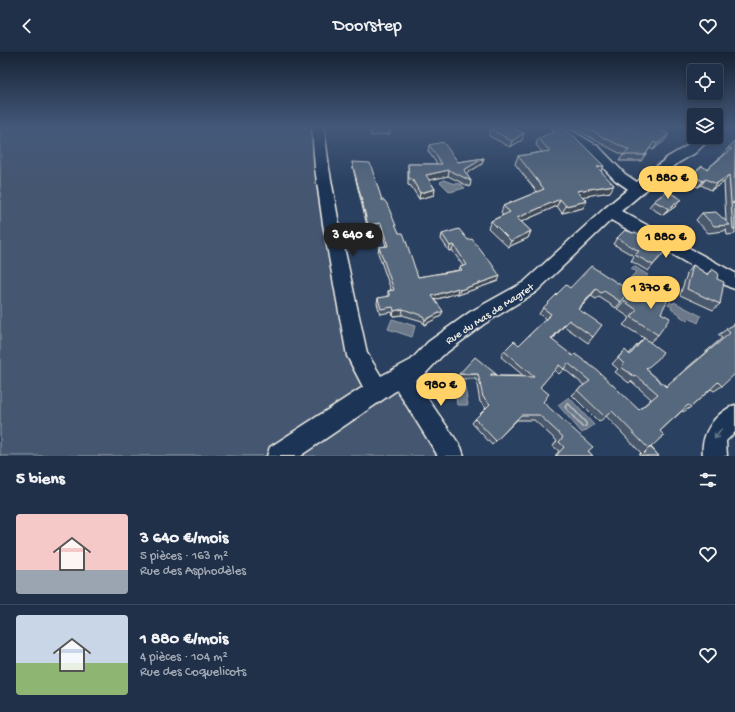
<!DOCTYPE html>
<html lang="fr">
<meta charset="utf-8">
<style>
:root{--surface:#203048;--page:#28384f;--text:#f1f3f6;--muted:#a2a9b4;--line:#3d4b60;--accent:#ffd166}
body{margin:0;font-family:"Gochi Hand",sans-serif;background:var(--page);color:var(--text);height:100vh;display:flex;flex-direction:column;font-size:15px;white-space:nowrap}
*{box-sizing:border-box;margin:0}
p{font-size:13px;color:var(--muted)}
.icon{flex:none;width:22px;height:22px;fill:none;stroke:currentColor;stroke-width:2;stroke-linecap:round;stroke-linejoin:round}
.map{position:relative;height:404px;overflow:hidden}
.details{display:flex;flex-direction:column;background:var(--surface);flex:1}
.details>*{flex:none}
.fabs{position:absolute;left:687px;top:12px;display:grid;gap:8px}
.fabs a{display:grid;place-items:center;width:36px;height:36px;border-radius:4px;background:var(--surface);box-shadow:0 2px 6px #0003,0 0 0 1px var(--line);font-size:20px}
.price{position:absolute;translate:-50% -34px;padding:0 9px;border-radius:14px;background:var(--accent);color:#111;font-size:13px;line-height:26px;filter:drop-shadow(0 1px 2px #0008)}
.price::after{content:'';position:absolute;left:50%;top:24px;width:12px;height:9px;margin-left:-6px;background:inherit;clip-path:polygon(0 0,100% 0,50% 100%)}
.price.active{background:#222;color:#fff}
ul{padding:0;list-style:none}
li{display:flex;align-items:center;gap:12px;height:100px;padding:0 16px}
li+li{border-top:1px solid var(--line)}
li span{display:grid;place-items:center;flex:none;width:112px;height:80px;border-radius:4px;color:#555}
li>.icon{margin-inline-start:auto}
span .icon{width:48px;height:48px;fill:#fffc;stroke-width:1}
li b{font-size:17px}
h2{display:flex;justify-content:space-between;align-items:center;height:48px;padding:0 16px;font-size:17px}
header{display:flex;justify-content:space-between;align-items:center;height:52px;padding:0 16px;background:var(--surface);font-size:18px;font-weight:600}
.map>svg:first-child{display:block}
.green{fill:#445771;stroke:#9ca4ac}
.water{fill:#6a788a;stroke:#a1a8b0}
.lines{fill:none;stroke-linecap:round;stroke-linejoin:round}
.shore{stroke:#bdc1c2;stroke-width:1.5}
.street-casing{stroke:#f4f1e8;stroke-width:3}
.street{fill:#1d3557;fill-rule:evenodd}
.wall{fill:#4a596c;stroke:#f4f1e8}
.shaded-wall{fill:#3c4858;stroke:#f4f1e8}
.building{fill:#56677d;stroke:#f4f1e8}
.oneway{stroke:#68778a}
.labels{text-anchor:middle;stroke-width:3;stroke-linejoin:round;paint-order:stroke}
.street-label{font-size:11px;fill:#f4f1e8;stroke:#1d3557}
</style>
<header><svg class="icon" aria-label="back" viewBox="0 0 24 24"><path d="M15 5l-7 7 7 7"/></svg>Doorstep<svg class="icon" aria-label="heart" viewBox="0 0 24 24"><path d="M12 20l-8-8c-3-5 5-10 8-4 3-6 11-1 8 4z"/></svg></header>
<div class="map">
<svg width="735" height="404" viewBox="0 0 735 404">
<rect width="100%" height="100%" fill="#2a4060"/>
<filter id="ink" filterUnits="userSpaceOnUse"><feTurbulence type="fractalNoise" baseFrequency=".025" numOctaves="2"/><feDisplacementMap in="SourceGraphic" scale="8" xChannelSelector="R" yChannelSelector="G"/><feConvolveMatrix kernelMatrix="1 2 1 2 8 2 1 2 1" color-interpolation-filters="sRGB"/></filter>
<g filter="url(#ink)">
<path class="green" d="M0,76H315L323,149L355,315L398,340L437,404H0Z"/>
<path class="water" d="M444,128L452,131L461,132L465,136L450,140L440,130Z
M634,214L648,223L640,233L638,231L635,234L630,231L632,228L630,226L636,220L631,217Z
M670,250L673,252L674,250L701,264L698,271L689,266L687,269L680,264V262L671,257L672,255L668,253Z
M392,267L415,274L412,285L388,277Z
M454,330H464L468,353H457Z
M569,345L594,373L582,381L558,353Z"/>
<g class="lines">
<path class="shore" d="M568,351L586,371V374L582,375L565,355Z"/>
<defs>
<path id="street" d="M312,76H324L329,116L339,172L367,301L381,324L411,308L428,290L470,260L524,230L605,156L628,137L615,128L588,100L554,79L552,76H567L598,94L625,122L637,130L668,105L685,95L698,85H712L695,101L678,111L621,159L735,221V237L729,235L611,168L536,240L484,272L442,304L425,322L415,328L461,395L464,404H438L397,338L300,404H267L270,395L363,335L347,304L323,172L315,116Z
M735,353V380L726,389L727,404H703C700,382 715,361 735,353Z"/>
</defs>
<use href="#street" class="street-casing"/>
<use href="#street" class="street"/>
</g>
<path class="wall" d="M369,76H391L390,82L371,84Z
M574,76H655L669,82L665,88L653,98L650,96L641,109H619L623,103L602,92Z
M490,77L522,88L510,95L489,84Z
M538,86L604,114L601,119L610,140L582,144L583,156L562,161L557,154L521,170L531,179L528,186L508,195L488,176L491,169L503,163L501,161L503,154L537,140L515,112L518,104L542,100L536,93Z
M735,89V150L733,152H735V182L727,183L726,177L724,179L708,181L696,168L702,161L726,169L724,130L711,138L701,133L698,135L686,129L691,123L707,117L724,102H723L728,96Z
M429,93L458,110L484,106L482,112L466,122L471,129L470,135L448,124L429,128L435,137L434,143L419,147L411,134L408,133V112H437L428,99Z
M352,110L382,148L399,181L418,225L459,218L460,215L463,214L452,198L449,199L441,187L442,182L498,229L458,243L457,241L435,248L441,264L424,273L422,269L402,263L393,264L392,260L380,262L377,251L378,246L388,245V239L391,238L378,201L379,195L386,194L381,176L368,178L353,116Z
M654,149L676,154L663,163L649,155Z
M617,186L667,197L648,219L631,209L634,204L613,192Z
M693,213L707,222L712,217L717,227L720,252L713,258L680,243L688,219Z
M662,232L661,261L658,283L650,290L646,317L666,334L722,286L718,283L735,272L722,334L714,339L711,337L691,355L683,360L682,359L660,379L651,395L659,404H638L641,401L606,364L599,370L572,343L584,333L564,317L559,322L554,318L540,335L543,350L593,404H555L559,399L553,394L557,389L534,368H517L492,393L472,371L475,367L486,356L480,350L476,327H457L459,322H496L495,324H524L501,305L504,299L519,293L546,267L539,262L543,256L570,236L630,239L616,256L599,245L596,247L591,244L579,257L593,285L588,291L564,274L552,288L639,358L651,347L631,329L629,331L615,320L618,317L612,312L625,298L629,302L638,292L644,286L623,273L630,266L617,257L624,249H650L654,240Z"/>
<path class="shaded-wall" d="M524,81L522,88L510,95L512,89Z
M669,82L665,88L653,98L657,92Z
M484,106L482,112L462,124L464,118Z
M604,114L600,121L597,115Z
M449,118L448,124L425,129L426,123Z
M729,123L724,130L711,138L716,132Z
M706,127L701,133L698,135L703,129Z
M614,133L610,140L574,146L577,139Z
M435,137L434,143L419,147L420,141Z
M560,147L557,154L514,173L517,166Z
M681,147L676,154L663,163L669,157Z
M587,149L583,156L562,161L566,154Z
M531,179L528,186L508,195L511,189Z
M454,193L452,198L449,199L450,194Z
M500,224L498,229L458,243L460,238Z
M458,236L457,241L431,249L432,244Z
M596,237L591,244L574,263L578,257Z
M403,257L402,263L393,264L394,259Z
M443,259L441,264L424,273L425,268Z
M569,268L564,274L547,293L551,287Z"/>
<path class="building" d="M371,76H388L371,77Z
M493,76H513L524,81L512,89L490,77Z
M587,76H655L669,82L657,92L654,90L645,103H623L629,98L605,86Z
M562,77L574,84L604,114L597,115L614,133L577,139L587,149L566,154L560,147L517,166L531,179L511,189L491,169L510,160L503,154L544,137L518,104L550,99L538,86Z
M735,89V149L732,151L735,152V177H733L729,123L716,132L706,127L703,129L691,123L702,114L707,117L732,97L728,96Z
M443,90L458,110L484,106L464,118L471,129L449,118L426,123L435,137L420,141L412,127H409L408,112H442L429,93Z
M352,110L370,111L382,148H384L387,152L399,181H403L405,186L418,225L462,218L460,215L467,213L454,193L450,194L442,182L459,177L468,188L472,187L488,208H489L500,224L460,238L458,236L432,244L443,259L425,268L423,264L403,257L394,259L393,255L381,257L378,246L390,244L388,239L394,238L379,195L388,194L381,171L368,173Z
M667,139L681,147L669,157L654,149Z
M716,160L730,173L714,174L702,161Z
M625,178L633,181L635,180L667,197L653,213L635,203L639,199L617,186Z
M693,213L708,223L712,217L718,221L717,227L724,230L720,252L687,237Z
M591,214L630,239L621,250L604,239L601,241L596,237L578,257L602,273L593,285L569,268L551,287L573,304L575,302L598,319L639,358L658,342L637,324L635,325L621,315L624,312L618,306L625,298L630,303L644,286L663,300L658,307L646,317L666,335L730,281L726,277L735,272V322L722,334L718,330L691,355L688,353L660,379L664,383L649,397L612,359L605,365L577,338L590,329L568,311L564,317L559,313L540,335L549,342L543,350L593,395L588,399L593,404H556L564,395L559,390L563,385L539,363H521L496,389L475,367L490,352L483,345L478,322H459L475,305L496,322H491V324L534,325L504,299L514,289L519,293L551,262L543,256L566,233L570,236Z
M662,232L673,237L661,261L670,266L658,283L631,265L637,258L624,249L637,241L652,251Z
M650,395L659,404H641Z"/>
<defs><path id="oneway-shaft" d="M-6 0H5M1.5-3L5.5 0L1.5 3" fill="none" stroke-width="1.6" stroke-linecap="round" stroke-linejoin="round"/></defs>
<use class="oneway" href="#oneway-shaft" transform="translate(718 382) rotate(127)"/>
</g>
<linearGradient id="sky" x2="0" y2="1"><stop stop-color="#172335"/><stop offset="0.57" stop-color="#44597a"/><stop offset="1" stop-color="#44597a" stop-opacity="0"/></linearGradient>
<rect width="735" height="133" fill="url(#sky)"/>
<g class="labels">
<g class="street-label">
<text transform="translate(489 261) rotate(-33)" y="4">Rue du Mas de Magret</text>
</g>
</g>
</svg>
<div class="fabs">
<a><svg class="icon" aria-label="locate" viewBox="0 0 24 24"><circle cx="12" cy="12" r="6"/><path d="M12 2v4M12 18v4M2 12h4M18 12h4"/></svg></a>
<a><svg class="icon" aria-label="layers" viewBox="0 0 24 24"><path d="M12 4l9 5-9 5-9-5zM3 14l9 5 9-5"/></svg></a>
</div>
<b class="price" style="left:668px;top:148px">1 880 €</b>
<b class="price active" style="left:353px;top:205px">3 640 €</b>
<b class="price" style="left:666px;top:207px">1 880 €</b>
<b class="price" style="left:651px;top:258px">1 370 €</b>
<b class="price" style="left:441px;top:355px">980 €</b>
</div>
<section class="details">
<h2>5 biens<svg class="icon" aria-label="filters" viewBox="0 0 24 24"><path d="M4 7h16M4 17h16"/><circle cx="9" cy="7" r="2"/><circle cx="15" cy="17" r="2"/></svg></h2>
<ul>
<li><span style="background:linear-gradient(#f6c9c9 70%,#9aa5b1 0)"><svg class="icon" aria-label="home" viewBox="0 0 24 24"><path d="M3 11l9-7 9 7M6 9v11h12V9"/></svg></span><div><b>3 640 €/mois</b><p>5 pièces · 163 m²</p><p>Rue des Asphodèles</p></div><svg class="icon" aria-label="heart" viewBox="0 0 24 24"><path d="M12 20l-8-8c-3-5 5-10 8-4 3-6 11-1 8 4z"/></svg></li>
<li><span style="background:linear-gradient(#c9d6e8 60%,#8fb573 0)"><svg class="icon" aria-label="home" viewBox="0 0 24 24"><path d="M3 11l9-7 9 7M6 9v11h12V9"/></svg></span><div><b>1 880 €/mois</b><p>4 pièces · 104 m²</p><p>Rue des Coquelicots</p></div><svg class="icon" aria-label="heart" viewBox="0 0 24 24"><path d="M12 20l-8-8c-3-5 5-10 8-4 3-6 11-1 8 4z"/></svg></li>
</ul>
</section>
